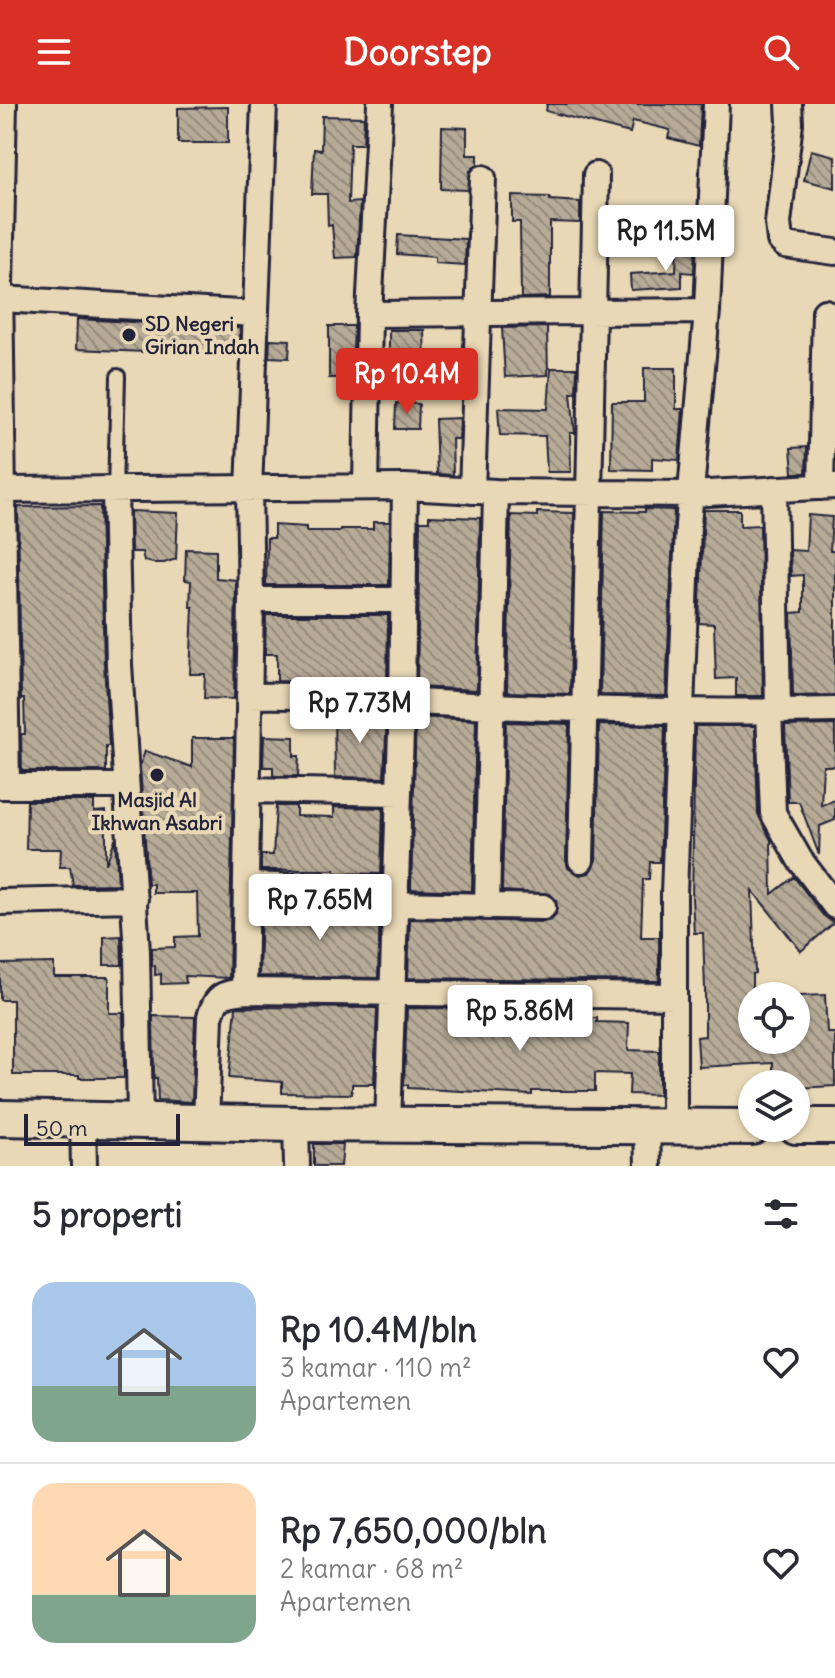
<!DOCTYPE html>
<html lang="id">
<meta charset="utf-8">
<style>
:root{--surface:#fff;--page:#f7f7f7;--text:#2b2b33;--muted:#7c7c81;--line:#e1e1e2;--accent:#d93025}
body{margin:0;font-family:Delius,sans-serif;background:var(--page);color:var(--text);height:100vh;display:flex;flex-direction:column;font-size:30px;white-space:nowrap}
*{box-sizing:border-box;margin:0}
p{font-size:26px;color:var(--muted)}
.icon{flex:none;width:44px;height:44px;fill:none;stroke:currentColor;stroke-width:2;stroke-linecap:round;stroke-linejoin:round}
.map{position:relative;height:1062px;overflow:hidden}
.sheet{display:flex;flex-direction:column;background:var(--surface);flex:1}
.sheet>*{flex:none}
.buttons{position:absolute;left:738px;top:878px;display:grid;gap:16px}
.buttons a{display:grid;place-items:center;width:72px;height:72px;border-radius:50%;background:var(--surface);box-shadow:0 2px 6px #0004;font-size:40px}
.scale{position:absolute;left:24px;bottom:20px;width:156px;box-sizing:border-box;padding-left:8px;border:4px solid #22223b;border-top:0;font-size:22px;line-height:28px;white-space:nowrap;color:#22223b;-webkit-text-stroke:6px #e9d8b5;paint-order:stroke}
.price{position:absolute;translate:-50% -68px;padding:0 18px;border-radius:8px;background:#fff;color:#222;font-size:26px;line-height:52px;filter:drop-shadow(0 2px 4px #0008)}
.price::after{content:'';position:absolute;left:50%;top:48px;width:24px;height:18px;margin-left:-12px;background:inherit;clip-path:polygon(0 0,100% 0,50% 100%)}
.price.selected{background:var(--accent);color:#fff}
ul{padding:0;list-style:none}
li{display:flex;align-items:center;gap:24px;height:200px;padding:0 32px}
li+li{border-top:2px solid var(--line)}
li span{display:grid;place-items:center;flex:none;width:224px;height:160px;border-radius:24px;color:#555}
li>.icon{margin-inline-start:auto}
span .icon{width:96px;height:96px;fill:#fffc;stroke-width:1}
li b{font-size:34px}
h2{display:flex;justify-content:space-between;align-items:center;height:96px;padding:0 32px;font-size:34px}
header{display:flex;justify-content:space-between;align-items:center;height:104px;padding:0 32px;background:var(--accent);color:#fff;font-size:36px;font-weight:700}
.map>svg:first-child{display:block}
.building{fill:url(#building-back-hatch);stroke:#22223b;stroke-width:2}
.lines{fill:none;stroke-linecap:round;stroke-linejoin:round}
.lane-casing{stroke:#22223b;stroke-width:18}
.street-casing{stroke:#22223b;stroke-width:30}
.secondary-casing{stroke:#22223b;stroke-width:40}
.lane{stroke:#e9d8b5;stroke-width:12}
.street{stroke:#e9d8b5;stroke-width:24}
.secondary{stroke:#e9d8b5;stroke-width:34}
.poi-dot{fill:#22223b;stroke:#e9d8b5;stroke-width:3}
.labels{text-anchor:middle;stroke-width:8;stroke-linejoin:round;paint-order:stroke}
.poi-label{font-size:20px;font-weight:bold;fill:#22223b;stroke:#e9d8b5;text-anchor:start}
</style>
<header><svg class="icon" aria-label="menu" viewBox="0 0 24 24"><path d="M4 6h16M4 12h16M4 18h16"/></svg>Doorstep<svg class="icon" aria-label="search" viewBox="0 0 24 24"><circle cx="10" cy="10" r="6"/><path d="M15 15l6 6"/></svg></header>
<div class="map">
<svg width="835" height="1062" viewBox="0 0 835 1062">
<defs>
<pattern id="building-back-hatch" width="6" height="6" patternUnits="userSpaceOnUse" patternTransform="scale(2)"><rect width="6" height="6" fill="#b7ab97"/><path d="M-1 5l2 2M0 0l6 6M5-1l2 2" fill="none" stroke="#948b7c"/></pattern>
</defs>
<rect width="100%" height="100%" fill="#e9d8b5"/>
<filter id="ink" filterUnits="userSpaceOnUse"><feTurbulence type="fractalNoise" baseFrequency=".0125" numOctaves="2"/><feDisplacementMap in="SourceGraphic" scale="16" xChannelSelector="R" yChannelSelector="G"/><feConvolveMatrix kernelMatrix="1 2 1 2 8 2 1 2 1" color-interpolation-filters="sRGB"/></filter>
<g filter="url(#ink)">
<path class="building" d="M547,0H701L699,42L668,34L670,26L633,17L630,29L546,7Z
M228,3V39H178V4Z
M322,12L364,13L363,40H350L348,99L360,98L357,153L335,154L332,121L328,122L327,90H312L314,45L321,46Z
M442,23L467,24V51H478V60L470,67L468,86L441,85Z
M811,46L835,52V84L804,76Z
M512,92L550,93V96L580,98V119L550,118V193L521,194L520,118H512Z
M398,131L466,135L465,161L435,159V153L397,150Z
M677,143L695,144L694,169L682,168V183L631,186L630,170L676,167Z
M77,215L240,224L239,252L76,245Z
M329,222H354L352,274H329Z
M547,223L548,271L505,273L502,224Z
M389,226H424L425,259L389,260Z
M270,235L290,236L289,254L269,253Z
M551,264H577L576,289H571L575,329H570L571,368H547L545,332L500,331L498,304L548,305Z
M644,264H676V305H683L679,356L652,354V366L611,365L612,298H644Z
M396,299L419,300L418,325H395Z
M460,314L459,335H452L453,371L437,370L435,315Z
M807,343L806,369H793L791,344Z
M100,402L104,560L109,642H106V667H22L21,630H25L24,595H21L18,403Z
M645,405L674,406L666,592L600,591L604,407L645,408Z
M704,406H740V422L760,421L763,592H736V574L716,575L714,520L699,519Z
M130,407L178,409L176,455L164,459H153L144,457L142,448H131Z
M537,408L574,409L570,590L507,588L511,411L537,412Z
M808,411L832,413L830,447H835V591L793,592L791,509L803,508V471L791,472L790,446L806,447Z
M429,412L480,414L477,586L417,583L420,417H429Z
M373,418H390L389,481H266L267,434H274V421L306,423V427H340V425H373Z
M186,445L216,446V474L236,476L234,595L204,594L205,570H190L193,503H190L191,477L185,476Z
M266,511H388L387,581L277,577V550H265Z
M334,608L387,611L384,674L335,673Z
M416,613L476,616L472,787L411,785Z
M506,618L569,620L566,756L568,764L580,771L589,769L596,756L599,621L665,622L660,758H650L649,775H643L641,833H659V877L408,874L410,815L543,818L551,816L556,810V796L550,790L502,787Z
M835,621V662H823L821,701L835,696V716L820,722L819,751L799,698H788L785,622Z
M695,622H755L758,710L771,736L772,790L794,773L823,811L834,819L801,847L752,786L755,869L752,870V936H800L799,892L825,891L827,929H835V982L796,984V980H773V959L699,963L697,933L705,932V885L703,829H694L692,795Z
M264,632L294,633V652H299L298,672H273V663H263Z
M192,634H234L229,874L185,872L186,879L161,880V870L155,871V862H152V844L175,843V833L198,832L197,789H153V780H148L140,662L145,647L192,663Z
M27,697H94V708L106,707V760L115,735L118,780L73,781L70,763H60L61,745H26Z
M276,702H296V712L334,713V703L383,704L381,770L335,769V766H261V751H273Z
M364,800L380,801L378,874L259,872L261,801L363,804Z
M121,832L122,861H104V833Z
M54,859V873H109V909H123L124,974H79V971H13V896H0V860Z
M236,903L377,904L374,980H352V990L282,989V978L229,974Z
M407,904L532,905V913L597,914V918L629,919L628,946L659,947V991L629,990L630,970L595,969V987H532V991L408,984V981H404Z
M153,912L195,913L192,998L158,996L157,974H154Z
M314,1040H343L341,1062H314Z"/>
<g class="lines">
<defs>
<path id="lane" d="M115,387L118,272"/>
<path id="street" d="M789,0L790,19L778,119L780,136L785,141L835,148
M0,179L7,681
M0,179L4,0
M1,195L256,210
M369,210L707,207
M366,383L369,210L380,0
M821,383L825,208
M774,385L778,607
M0,386L405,383L496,388L690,390L835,382
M115,387L119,560L137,848L140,1016
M472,387L483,74
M251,496H404
M249,592C331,590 412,599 493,602C607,607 721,609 835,606
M769,607L773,709L800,756L835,802
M0,682H126
M248,686L399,689
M581,756L596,71
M246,781L396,786
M0,798L135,795
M395,800L543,803
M487,803L496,388
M244,887L251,496L249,386L264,0
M83,1015L84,1062
M206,1019L210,913C216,891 222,890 244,887L674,892
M296,1020L297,1062
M388,1020L402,597L405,383
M647,1022L648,1062
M674,1023V789L688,421L707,207L716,0"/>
<path id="secondary" d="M0,1014L296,1020L752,1023
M796,1022H835"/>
</defs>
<use href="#lane" class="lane-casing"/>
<use href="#street" class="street-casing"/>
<use href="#secondary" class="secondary-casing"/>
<use href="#lane" class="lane"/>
<use href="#street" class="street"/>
<use href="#secondary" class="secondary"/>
</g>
</g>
<g class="poi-dot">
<circle cx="129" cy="231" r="8"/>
<circle cx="157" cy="671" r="8"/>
</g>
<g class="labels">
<g class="poi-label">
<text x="145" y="227">SD Negeri<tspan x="145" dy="23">Girian Indah</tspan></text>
<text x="157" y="703" text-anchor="middle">Masjid Al<tspan x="157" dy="23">Ikhwan Asabri</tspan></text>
</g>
</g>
</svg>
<div class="buttons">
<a><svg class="icon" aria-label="locate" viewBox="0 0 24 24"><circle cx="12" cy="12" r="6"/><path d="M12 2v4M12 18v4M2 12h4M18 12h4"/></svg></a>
<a><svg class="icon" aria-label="layers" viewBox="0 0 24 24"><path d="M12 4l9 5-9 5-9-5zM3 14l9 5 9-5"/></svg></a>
</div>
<div class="scale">50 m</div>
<b class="price" style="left:666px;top:169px">Rp 11.5M</b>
<b class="price selected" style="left:407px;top:312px">Rp 10.4M</b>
<b class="price" style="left:360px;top:641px">Rp 7.73M</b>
<b class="price" style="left:320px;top:838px">Rp 7.65M</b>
<b class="price" style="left:520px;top:949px">Rp 5.86M</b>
</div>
<section class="sheet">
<h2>5 properti<svg class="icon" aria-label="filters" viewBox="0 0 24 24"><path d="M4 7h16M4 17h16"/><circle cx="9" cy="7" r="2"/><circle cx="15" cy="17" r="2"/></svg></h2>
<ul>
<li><span style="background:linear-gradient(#a9c7e8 65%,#7fa58c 0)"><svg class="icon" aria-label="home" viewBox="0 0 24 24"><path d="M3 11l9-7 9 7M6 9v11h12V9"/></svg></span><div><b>Rp 10.4M/bln</b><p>3 kamar · 110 m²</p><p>Apartemen</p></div><svg class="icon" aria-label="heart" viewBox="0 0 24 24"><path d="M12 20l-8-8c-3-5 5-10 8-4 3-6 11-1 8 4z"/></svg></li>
<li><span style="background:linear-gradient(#ffd9b3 70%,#7fa58c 0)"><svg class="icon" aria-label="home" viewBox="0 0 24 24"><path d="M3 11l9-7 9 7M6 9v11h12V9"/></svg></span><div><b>Rp 7,650,000/bln</b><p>2 kamar · 68 m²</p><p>Apartemen</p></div><svg class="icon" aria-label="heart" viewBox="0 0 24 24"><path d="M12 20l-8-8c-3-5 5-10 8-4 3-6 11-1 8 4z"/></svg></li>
</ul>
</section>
